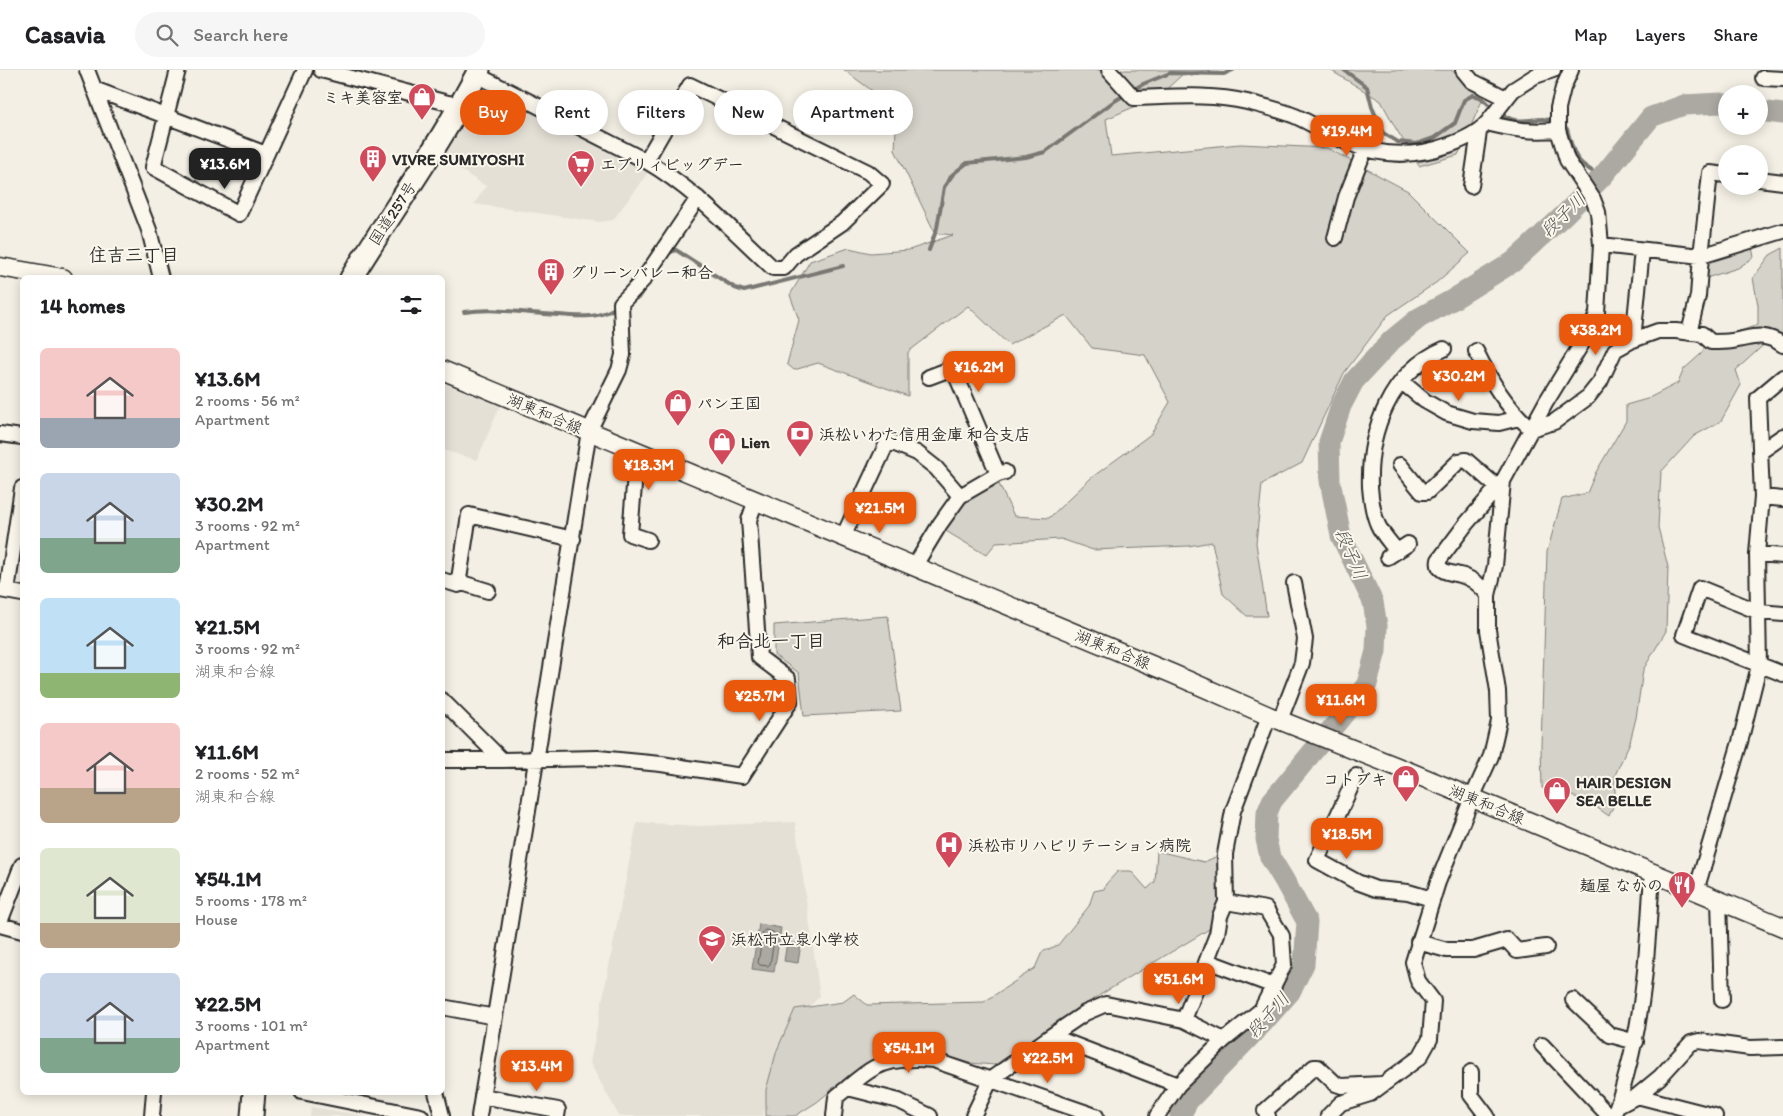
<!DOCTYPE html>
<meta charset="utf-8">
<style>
:root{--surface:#fff;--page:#f6f6f6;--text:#202124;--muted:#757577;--line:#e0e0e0;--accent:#ea580c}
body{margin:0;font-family:Itim,"Klee One",sans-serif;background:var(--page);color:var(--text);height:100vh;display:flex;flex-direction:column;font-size:19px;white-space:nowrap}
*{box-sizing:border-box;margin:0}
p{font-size:16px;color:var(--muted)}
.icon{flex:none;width:28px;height:28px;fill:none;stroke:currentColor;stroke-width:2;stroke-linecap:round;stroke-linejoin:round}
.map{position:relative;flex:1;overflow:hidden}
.sheet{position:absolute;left:20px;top:205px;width:425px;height:820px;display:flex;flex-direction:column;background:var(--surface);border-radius:8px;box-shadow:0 2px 12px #0003}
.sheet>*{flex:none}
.hud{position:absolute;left:460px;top:20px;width:475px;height:45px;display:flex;gap:10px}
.fabs{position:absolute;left:1718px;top:15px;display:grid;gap:10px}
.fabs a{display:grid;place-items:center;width:50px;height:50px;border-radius:50%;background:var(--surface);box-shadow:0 2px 12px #0003;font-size:25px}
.price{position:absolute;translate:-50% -42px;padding:0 11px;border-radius:10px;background:var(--accent);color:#fff;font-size:16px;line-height:32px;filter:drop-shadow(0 1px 2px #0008)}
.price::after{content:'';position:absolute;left:50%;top:30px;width:15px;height:11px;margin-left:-8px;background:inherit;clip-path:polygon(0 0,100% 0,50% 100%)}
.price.on{background:#222;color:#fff}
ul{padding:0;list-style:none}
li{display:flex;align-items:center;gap:15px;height:125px;padding:0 20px}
li span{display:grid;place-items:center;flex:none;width:140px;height:100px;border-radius:8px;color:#555}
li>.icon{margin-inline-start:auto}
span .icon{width:60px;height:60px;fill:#fffc;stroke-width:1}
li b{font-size:21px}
h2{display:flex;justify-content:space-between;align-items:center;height:60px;padding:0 20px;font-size:21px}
.pill{padding:0 18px;border-radius:22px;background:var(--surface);box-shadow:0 2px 12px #0003;font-size:18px;line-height:45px}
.pill.on{background:var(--accent);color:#fff}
header{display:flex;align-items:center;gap:30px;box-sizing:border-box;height:70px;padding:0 25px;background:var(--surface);border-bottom:1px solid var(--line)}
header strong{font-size:24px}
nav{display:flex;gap:28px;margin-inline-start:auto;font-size:18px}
.search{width:350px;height:45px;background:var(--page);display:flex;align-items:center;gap:12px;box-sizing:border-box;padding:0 18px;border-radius:28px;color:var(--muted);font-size:19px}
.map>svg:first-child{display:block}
.built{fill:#e4e0d6}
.green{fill:#d5d2c9;stroke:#807e7a}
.water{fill:#aca9a2;stroke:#787772}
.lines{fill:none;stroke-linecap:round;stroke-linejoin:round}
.shore{stroke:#5f5d5b;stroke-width:1}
.stream{stroke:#787772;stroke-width:4}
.river{stroke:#aca9a2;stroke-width:21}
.minor-casing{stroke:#2b2b2b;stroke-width:18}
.major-casing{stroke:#2b2b2b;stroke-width:21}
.highway-casing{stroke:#2b2b2b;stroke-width:25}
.minor{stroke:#fbf7ec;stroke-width:14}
.major{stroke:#fbf7ec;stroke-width:18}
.highway{stroke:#fbf7ec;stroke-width:21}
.labels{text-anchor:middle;stroke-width:4;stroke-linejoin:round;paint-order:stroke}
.poi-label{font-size:16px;font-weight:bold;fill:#2b2b2b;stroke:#fbf7ec;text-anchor:start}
.street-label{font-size:16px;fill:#2b2b2b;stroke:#fbf7ec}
.water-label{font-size:18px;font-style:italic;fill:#585755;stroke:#fbf7ec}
.neighbourhood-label{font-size:18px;font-weight:bold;fill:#2b2b2b;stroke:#fbf7ec}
</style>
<header>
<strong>Casavia</strong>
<div class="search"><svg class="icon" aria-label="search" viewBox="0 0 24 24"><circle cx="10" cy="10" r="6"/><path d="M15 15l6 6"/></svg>Search here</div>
<nav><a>Map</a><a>Layers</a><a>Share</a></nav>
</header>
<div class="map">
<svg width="1783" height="1046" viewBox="0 0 1783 1046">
<rect width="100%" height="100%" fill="#f3efe4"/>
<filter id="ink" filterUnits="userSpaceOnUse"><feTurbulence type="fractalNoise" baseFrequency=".02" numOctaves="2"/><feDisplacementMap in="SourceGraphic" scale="10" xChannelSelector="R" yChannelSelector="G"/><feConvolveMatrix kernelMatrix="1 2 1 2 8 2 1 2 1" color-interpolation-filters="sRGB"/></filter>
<g filter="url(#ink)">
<path class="built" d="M485,15L650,100L613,150L600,152L474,134L486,116L441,88Z
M443,313L500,336L477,390L443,380Z
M637,752L698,756L795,752L820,926L795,951L780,977L763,1046H619L590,993Z
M311,1037L368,1046H310Z"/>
<path class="green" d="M844,0H1219L1184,3L1159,26L1106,49L1111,86L1240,74L1327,78L1408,121L1470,183L1437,212L1388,245L1344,303L1302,393L1262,414L1256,473L1267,546H1247L1223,524L1212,472L1188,476L1093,480L1061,469L996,473L986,485L944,460L962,432L999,414L1014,446L1049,448L1091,408L1151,364L1170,332L1145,285L1092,278L1066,245L1009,275L968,236L908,282V326L818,293L794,300L787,294L799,250L790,225L810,191L849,178L871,183L909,180L953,165L935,163L895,80L897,39Z
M1330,0H1451L1485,24L1458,85L1419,96L1395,57L1381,31Z
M1752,177L1754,187L1738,198L1703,209L1706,190Z
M1783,178V266L1769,270L1736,300L1741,315L1721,351L1694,366L1661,402L1658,457L1668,497L1666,561L1643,600L1636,648L1630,672L1615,705V732L1609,746L1586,730L1542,718L1541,676L1547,482L1562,429L1587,423L1596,402L1626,351V335L1647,329L1678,313L1684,299L1701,284L1711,266L1737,262L1758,255V235L1753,208L1770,185Z
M888,546L901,641L804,646L799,603L774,585V555Z
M1157,781L1204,792L1220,785L1221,829L1211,858L1100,925L995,995L969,993L935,983L897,984L851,1004L817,1032L795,1046H766V1020L777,980L795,939L843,932L854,924L867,935L984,932L1035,898L1042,882L1058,875L1089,836L1094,821L1104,819L1106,814L1118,801H1131L1147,819L1155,812Z"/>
<path class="water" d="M759,854L781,858L774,902L752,899Z
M787,872L801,874L798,893L784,891Z"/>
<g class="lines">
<path class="shore" d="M765,860L773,862L775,864L770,894L768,896L760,895L758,893L763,862Z"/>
<path class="stream" d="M1344,0L1367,17L1372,37L1383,63L1398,72L1417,74L1434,68L1455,53L1464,30L1473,25L1480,27L1494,39
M1499,43C1522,59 1537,43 1554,52
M1561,55L1567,59C1575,89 1575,92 1602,107
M929,180L937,158L944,117L953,104L967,93L1026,87L1045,82L1113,32L1143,14L1170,3L1224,4L1233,0
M667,184L676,180L701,196
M713,204L735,218L744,221L843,196
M638,228L645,217
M464,242C491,238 518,242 545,244C566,245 594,251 613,239"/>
<path class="river" d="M1759,41L1783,44
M1180,1046L1188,1031L1262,954L1290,922L1304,894L1307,852L1284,810L1270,787L1266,769L1267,743L1272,731L1348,639L1367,614L1376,581L1377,556L1373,532L1341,466L1330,411L1329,372L1341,336L1354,311L1392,270L1419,248L1452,230L1513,192L1564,145L1602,107L1651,47L1684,35L1720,33L1726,34"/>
<defs>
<path id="minor" d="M87,0L149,160L161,208
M178,0L153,97L239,144L305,0
M321,0L448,33L462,34
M1109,0L1134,28C1172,27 1210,23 1247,32C1263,36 1280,40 1295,46C1313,54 1330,65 1349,73C1382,87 1416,87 1449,75C1463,70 1477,64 1487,53C1514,60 1530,62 1558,60
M1463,0L1472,11L1506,28
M477,5L646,91C694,119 732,160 773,198H784L796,184L842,153L882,114L868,102L690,15L646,91
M1763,8L1783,9
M94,19L266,84
M1487,53L1513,20L1535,6L1553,0
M1759,109L1783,112
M1471,116L1479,62
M1335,168L1346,127L1365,79
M1601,175L1701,186L1783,161
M1689,263L1698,226L1701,186L1710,103L1726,105
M1633,270L1642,180
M1476,281C1491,312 1505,335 1531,359L1554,352L1588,327L1600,312L1615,280L1633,270L1658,261H1676L1702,264L1711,272C1718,272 1725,272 1732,271C1752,268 1764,261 1783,275
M929,307L953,298L998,404
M1402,312L1425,331L1446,343L1473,351L1499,353L1519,348
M0,364L22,367
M637,380L630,464L648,470
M1760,382L1783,366
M1400,395L1422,422H1427L1459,391L1466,390L1497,417
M1762,427L1783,429
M843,467L888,371L917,383L936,398L960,426
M1396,480C1390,472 1382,464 1378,455C1373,444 1371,429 1370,417C1368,362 1390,302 1444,279
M1757,484L1783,486
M1388,487L1408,474
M914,497L940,454L960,426L998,404L1005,402
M442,510L458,515L469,445L573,469
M459,512L488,521
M0,520L22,524
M7,521L22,418
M1488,525C1482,517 1476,511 1466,507C1456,502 1436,505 1439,490L1466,454L1503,411
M1783,544L1759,542L1700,518L1684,565L1783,604
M442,630L502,690L598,688L661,694L742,706L790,632L788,609L759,587L749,450L756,430
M1280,650L1302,593L1305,569L1294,513
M442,690H502
M1356,706L1317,790L1357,812L1376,819L1408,822L1432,829
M1696,821L1740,672L1759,596L1757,484L1762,427L1758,328L1783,307
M1719,830L1722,930
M0,852L22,795
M0,855L22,861
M1418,872L1447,880H1473L1507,870L1517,881L1546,877
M1207,891L1274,916
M1573,930L1610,965L1636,972
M442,937L495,947
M1184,950L1217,864L1220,846L1226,832L1225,784L1233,741L1269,646
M1051,966L1085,943L1106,934L1184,950L1224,970L1178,1015
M1224,970L1261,940L1284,895L1282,866L1266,839L1226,832
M1542,975L1609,1046
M1471,1002V1025L1487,1046
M848,1018L899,1031L930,1046
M302,1022L421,1046
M436,1022L442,1046
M482,1026L558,1040L557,1046
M1637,1026L1715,1046
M1618,1036L1637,1026L1660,1007L1691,973L1699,971L1750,978L1783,977
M152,1046L154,1022
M479,1046L589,361L619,300L623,285L621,233L630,224L643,210L698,128
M834,1046L836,1027C848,1018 861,1005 874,998C891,989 914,988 933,990L1096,1046
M973,1046L991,1009L1051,966L1178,1015L1157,1046
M1268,1046L1265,1041L1314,997H1318L1336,1014L1342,1016L1381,1014
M1328,1046L1341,1033L1370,1024L1420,987L1430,969L1433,931L1418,911L1413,892L1438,812L1472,728L1491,686L1499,651L1498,621L1488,560V525L1495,496L1503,411L1546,332L1592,257L1597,243L1601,175L1598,142L1593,129L1567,90L1558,60V38L1563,18L1571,0
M1613,1046C1620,1032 1623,1017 1627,1002C1645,937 1648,870 1652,803"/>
<path id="major" d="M0,197L63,208
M442,300L1173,604L1269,646L1410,702L1783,857"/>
<path id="highway" d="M351,208C394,138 442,72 479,0
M252,1046L254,1022"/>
</defs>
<use href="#minor" class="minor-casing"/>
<use href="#major" class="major-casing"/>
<use href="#highway" class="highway-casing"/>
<use href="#minor" class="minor"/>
<use href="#major" class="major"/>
<use href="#highway" class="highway"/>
</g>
</g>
<defs>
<symbol id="shop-pin" viewBox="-11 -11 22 30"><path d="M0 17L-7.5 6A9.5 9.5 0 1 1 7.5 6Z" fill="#d1495b" stroke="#fbf7ec"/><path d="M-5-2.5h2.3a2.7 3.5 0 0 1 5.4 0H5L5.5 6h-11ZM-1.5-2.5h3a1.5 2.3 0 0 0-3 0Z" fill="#fff"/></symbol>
<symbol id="building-pin" viewBox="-11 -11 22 30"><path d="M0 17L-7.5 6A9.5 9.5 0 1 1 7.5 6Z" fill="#d1495b" stroke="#fbf7ec"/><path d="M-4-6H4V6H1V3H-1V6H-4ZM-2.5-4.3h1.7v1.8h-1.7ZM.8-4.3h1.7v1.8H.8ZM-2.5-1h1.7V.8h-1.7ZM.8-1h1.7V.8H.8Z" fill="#fff"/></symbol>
<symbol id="supermarket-pin" viewBox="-11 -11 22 30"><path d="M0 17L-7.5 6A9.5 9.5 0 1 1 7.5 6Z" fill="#d1495b" stroke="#fbf7ec"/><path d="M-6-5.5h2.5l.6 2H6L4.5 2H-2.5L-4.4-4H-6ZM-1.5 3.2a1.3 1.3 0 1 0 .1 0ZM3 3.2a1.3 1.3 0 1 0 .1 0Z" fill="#fff"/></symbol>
<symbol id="bank-pin" viewBox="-11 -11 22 30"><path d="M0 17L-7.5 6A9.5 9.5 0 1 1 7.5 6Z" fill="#d1495b" stroke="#fbf7ec"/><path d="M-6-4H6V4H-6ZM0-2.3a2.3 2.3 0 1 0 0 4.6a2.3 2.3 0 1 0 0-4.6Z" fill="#fff"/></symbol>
<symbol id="hospital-pin" viewBox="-11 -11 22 30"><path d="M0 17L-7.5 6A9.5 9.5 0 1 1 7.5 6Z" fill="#d1495b" stroke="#fbf7ec"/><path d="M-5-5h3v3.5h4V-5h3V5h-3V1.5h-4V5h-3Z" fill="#fff"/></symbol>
<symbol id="restaurant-pin" viewBox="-11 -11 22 30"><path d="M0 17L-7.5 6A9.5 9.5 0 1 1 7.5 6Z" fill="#d1495b" stroke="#fbf7ec"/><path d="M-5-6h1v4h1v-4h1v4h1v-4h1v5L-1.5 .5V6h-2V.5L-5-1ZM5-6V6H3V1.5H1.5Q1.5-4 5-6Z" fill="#fff"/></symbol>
<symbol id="school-pin" viewBox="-11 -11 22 30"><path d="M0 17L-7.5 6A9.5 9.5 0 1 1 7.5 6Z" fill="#d1495b" stroke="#fbf7ec"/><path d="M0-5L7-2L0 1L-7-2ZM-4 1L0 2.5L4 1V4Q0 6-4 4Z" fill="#fff"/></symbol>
</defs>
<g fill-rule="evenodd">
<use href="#shop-pin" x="406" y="11" width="32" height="43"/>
<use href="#building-pin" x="357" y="73" width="32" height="43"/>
<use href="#supermarket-pin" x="565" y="78" width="32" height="43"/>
<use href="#building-pin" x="535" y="186" width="32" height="43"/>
<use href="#shop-pin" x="662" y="317" width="32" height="43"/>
<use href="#bank-pin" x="784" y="348" width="32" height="43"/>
<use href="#shop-pin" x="706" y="356" width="32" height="43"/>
<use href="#shop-pin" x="1390" y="693" width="32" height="43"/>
<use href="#shop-pin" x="1541" y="705" width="32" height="43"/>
<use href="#hospital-pin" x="933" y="759" width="32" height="43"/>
<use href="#restaurant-pin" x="1666" y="799" width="32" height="43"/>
<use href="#school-pin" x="696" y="853" width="32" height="43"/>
</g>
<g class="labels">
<g class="poi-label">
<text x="403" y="33" text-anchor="end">ミキ美容室</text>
<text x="392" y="95">VIVRE SUMIYOSHI</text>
<text x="600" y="100">エブリィビッグデー</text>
<text x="570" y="208">グリーンバレー和合</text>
<text x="697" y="339">パン王国</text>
<text x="819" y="370">浜松いわた信用金庫 和合支店</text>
<text x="741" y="378">Lien</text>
<text x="1387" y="715" text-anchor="end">コトブキ</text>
<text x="1576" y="718">HAIR DESIGN<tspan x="1576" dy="18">SEA BELLE</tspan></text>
<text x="968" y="781">浜松市リハビリテーション病院</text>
<text x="1663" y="821" text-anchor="end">麺屋 なかの</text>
<text x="731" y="875">浜松市立泉小学校</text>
</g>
<g class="street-label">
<text transform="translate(392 143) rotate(-57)" y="6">国道257号</text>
<text transform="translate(545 343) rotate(23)" y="6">湖東和合線</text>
<text transform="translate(1113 579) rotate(22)" y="6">湖東和合線</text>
<text transform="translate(1487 734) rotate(22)" y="6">湖東和合線</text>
</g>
<g class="water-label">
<text transform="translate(1563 145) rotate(-44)" y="6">段子川</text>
<text transform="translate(1351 484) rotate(67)" y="6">段子川</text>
<text transform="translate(1268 945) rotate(-48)" y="6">段子川</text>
</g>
<g class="neighbourhood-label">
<text x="134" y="191">住吉三丁目</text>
<text x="771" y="577">和合北一丁目</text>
</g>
</g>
</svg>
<div class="fabs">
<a>+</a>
<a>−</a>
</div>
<b class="price" style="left:1347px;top:87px">¥19.4M</b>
<b class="price on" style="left:225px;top:120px">¥13.6M</b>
<b class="price" style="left:1596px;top:286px">¥38.2M</b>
<b class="price" style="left:979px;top:323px">¥16.2M</b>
<b class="price" style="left:1459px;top:332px">¥30.2M</b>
<b class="price" style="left:649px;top:421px">¥18.3M</b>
<b class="price" style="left:880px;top:464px">¥21.5M</b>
<b class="price" style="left:760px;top:652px">¥25.7M</b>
<b class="price" style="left:1341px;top:656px">¥11.6M</b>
<b class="price" style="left:1347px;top:790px">¥18.5M</b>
<b class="price" style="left:1179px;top:935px">¥51.6M</b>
<b class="price" style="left:909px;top:1004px">¥54.1M</b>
<b class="price" style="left:1048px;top:1014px">¥22.5M</b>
<b class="price" style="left:537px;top:1022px">¥13.4M</b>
<div class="hud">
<a class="pill on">Buy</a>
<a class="pill">Rent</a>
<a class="pill">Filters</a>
<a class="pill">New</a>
<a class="pill">Apartment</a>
</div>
<section class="sheet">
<h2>14 homes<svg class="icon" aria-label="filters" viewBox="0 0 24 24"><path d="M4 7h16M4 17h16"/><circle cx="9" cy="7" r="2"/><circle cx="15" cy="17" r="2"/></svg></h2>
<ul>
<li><span style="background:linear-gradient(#f6c9c9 70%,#9aa5b1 0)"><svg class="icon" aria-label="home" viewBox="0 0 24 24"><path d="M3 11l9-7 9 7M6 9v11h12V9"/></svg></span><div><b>¥13.6M</b><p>2 rooms · 56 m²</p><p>Apartment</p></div></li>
<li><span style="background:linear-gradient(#c9d6e8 65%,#7fa58c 0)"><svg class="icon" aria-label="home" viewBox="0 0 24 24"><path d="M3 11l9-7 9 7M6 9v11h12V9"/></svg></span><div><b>¥30.2M</b><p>3 rooms · 92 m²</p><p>Apartment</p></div></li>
<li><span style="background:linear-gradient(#bfe0f5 75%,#8fb573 0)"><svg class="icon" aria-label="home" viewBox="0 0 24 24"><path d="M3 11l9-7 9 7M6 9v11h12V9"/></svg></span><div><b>¥21.5M</b><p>3 rooms · 92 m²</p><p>湖東和合線</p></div></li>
<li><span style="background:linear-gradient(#f6c9c9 65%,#b9a48a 0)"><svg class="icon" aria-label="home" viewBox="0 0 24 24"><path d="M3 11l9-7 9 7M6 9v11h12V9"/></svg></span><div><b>¥11.6M</b><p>2 rooms · 52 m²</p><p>湖東和合線</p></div></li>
<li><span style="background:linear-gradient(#dfe7d0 75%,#b9a48a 0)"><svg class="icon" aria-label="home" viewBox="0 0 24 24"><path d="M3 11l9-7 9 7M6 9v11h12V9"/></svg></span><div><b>¥54.1M</b><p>5 rooms · 178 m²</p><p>House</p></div></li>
<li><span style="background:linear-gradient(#c9d6e8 65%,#7fa58c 0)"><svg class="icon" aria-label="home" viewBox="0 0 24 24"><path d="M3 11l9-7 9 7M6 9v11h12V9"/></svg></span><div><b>¥22.5M</b><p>3 rooms · 101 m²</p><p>Apartment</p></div></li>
</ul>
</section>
</div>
